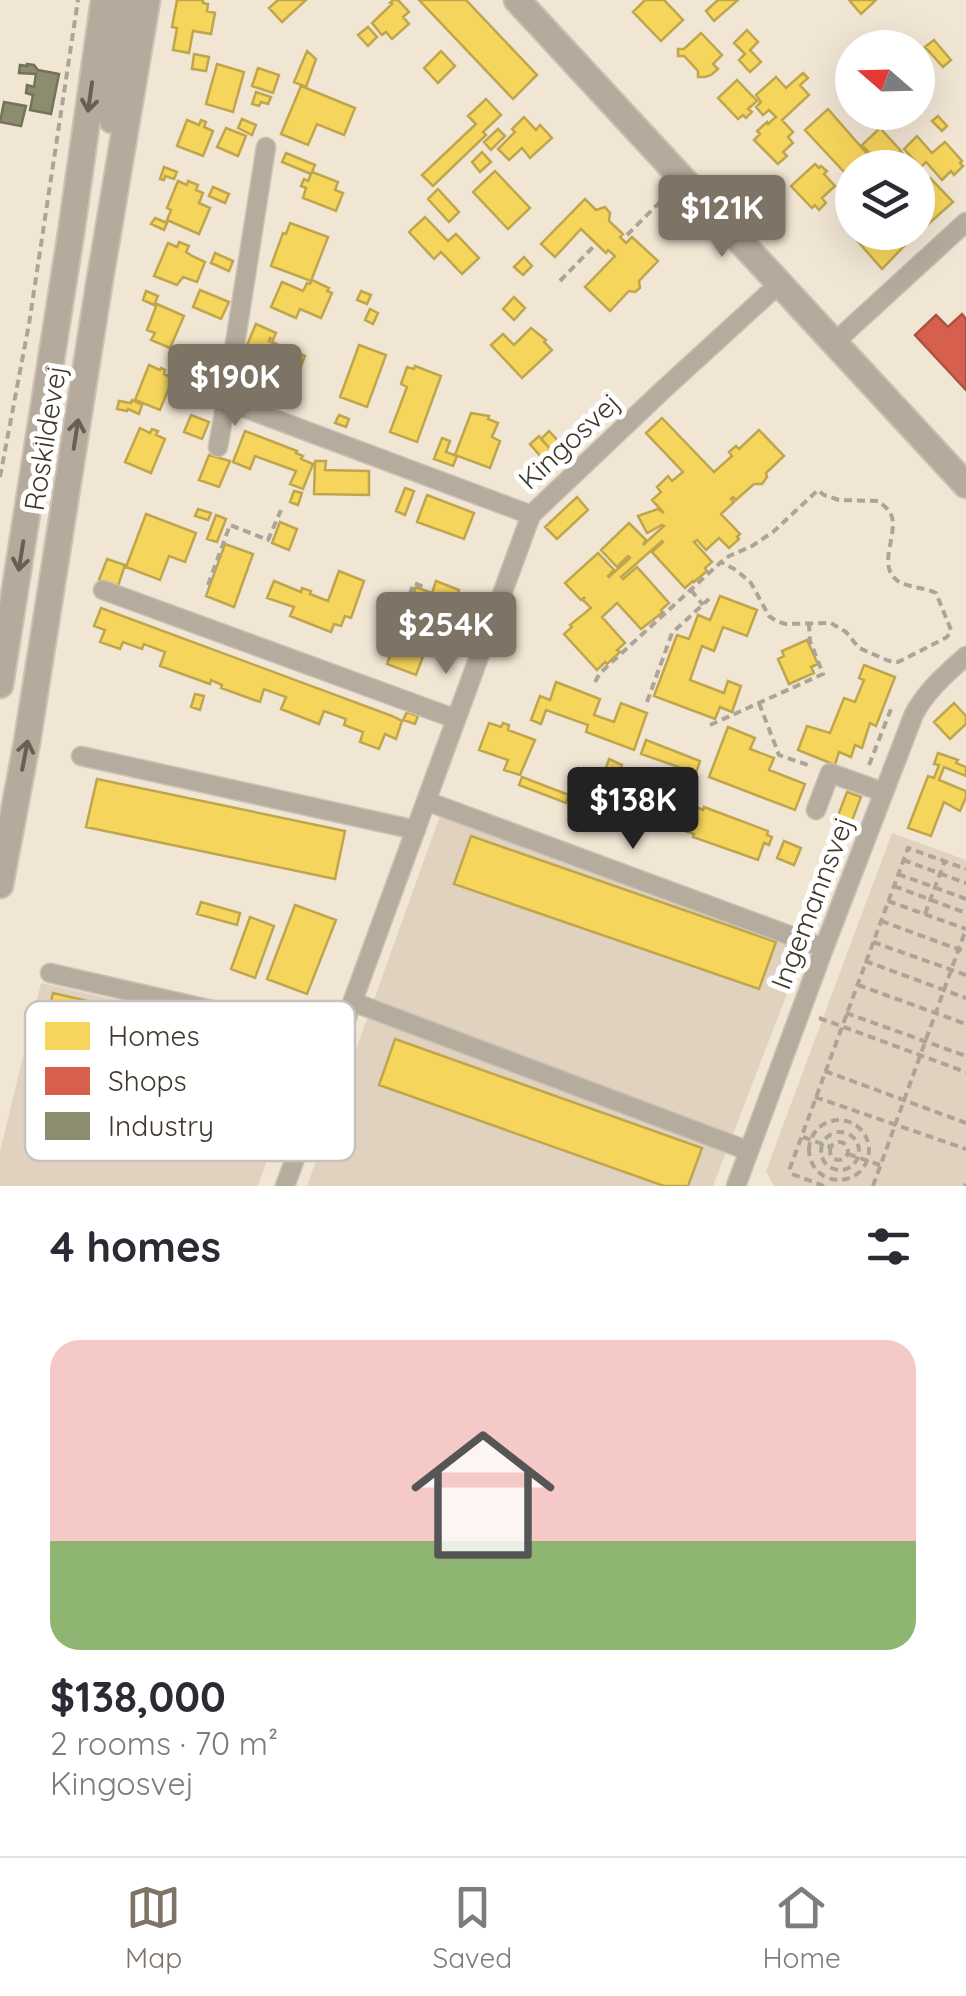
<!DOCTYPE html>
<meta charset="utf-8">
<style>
:root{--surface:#fff;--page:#f2f2f3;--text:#2b2b33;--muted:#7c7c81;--line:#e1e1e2;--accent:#7e7466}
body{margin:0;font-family:Quicksand,sans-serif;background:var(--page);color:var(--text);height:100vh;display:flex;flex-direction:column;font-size:38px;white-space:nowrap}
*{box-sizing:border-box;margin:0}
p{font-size:32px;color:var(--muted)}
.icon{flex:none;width:55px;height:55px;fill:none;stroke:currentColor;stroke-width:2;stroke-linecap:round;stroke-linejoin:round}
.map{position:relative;height:1186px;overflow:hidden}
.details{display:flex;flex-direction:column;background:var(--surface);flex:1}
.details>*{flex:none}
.needle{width:65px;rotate:290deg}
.buttons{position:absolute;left:835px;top:30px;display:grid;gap:20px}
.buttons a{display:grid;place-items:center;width:100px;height:100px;border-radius:50%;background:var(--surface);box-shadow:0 10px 40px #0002;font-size:50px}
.price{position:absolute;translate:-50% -85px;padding:0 22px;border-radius:10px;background:var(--accent);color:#fff;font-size:32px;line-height:65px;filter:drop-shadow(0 2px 5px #0008)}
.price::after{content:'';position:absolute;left:50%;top:60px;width:30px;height:22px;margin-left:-15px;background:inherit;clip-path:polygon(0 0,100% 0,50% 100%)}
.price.selected{background:#222;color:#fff}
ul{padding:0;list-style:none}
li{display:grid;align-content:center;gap:20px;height:530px;padding:0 50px}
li+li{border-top:2px solid var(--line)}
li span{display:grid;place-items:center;height:310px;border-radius:30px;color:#555}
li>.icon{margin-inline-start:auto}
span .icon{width:180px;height:180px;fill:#fffc;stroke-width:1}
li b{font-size:42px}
h2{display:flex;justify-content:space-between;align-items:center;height:120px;padding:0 50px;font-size:42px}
.tab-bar{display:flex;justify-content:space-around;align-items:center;height:140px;border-top:2px solid var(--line);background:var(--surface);font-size:28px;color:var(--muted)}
.tab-bar a{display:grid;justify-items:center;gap:5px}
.tab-bar .selected{color:var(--accent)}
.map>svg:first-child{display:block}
.green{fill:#e0d2be}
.homes{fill:#f6d55c;stroke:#bfa64d;stroke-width:2.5}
.shops{fill:#d6604d;stroke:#a95443;stroke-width:2.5}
.industry{fill:#8c8c6e;stroke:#75725a;stroke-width:2.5}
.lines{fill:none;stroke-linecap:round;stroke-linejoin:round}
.street-casing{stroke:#cbc1b5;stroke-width:21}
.secondary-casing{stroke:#cbc1b5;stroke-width:29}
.path{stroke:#ada499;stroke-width:4;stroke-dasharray:8 5;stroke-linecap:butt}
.street{stroke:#b5ac9e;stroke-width:18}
.secondary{stroke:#b5aa9b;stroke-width:25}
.oneway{stroke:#695f52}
.labels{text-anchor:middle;stroke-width:10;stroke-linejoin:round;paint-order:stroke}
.street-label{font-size:28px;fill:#40372b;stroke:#fff}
.key{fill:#fff;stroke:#c6c3bf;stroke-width:2.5}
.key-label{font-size:28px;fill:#40372b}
</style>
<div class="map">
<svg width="966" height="1186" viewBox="0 0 966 1186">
<rect width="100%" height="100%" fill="#f1e5d4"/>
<path class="green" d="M441,813L805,947L713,1186H307Z
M892,833L966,860V1186H774L766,1171Z
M41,983L307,1043L258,1186H0V1152Z"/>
<path class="homes" d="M177,0H203V3L208,4L207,11L215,13L211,34L193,31L189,53L173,50L177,28L172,27Z
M278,0H306L282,22L269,8Z
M393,0H398L409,12L403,17L409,24L392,39L386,32L382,35L372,23L392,4L390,3Z
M419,0H466L537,75L513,99Z
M645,0H664L683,20L661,41L633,12Z
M718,0H738L714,21L706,11Z
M849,0H876L861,14Z
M368,27L377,37L368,46L358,35Z
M747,30L758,42L750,50L761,62L750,72L739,60L745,54L734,43Z
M701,33L722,55L713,64L718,69L711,75L705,77H698V71L684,56H678V49H684Z
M934,40L951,60L943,67L925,47Z
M307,51L316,59L306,87L294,82Z
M441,51L455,66L438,83L424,68Z
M194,54L209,57L206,71L192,69Z
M217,64L244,72L233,112L206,104Z
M258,68L279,75L273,93L252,86Z
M803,73L808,78L800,85L809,95L782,120L793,132L788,137L793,143L783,152L787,156L778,164L754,140L760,134L757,131L767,122L768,124L776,117L769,110L763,115L756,107L761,102L756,95L776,77L786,88Z
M737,80L757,101L748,109L752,112L746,118L743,115L738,119L718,98Z
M301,86L355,108L344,135L317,124L308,145L281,134Z
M256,92L271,97L268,104L261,102L259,106L252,104Z
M486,99L501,115L483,132L486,135L433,186L422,175L476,124L468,116Z
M828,109L869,156L856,168H852L847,175L805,130Z
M938,116L947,126L942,131L932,121Z
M524,117L536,130L540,125L552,138L530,158L522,148L509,160L498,149L515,132L512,129Z
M242,119L256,125L252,135L238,128Z
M187,120L199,125L201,120L206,122L204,127L213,131L203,156L177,146Z
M226,128L246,136L238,156L217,147Z
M880,128L901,151L883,167L862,145Z
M498,129L505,136L491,150L484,142Z
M917,136L932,153L945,142L962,161L960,163L963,166L954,175L951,171L942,180L926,162L921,167L904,149Z
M482,152L491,162L480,172L472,162Z
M286,153L315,165L312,172L338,182L335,190L343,193L336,211L303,198L306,188L301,186L304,179L308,181L311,174L282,162Z
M902,153L916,168H887Z
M815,164L819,168L821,166L827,171L824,174L835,186L822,198L826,203L819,210L815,205L812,208L791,186Z
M164,167L177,172L174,179L165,176L164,180L160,179Z
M918,169L927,179L930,178L953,202L915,236L912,232H918Z
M495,171L530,208L508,229L473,192Z
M178,181L187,185L188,181L198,185L196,190L203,193L199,203L210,208L199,234L167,220L171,210L167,208Z
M213,187L229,194L225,203L209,196Z
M438,189L459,212L449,222L428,199Z
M585,199L596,210L605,207L610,213L609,221L623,234L620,237L626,243L632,237L658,261L639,281L640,288L635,292L629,291L610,311L585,287L615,256L608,250L606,253L581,229L555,257L541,244Z
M425,217L448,241L456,234L479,258L462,274L441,252L434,259L409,232Z
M155,218L167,223L164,230L151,224Z
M290,223L328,237L311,281L271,266L283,233L286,234Z
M858,232H889L895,239L899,235L907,243L882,269L854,237Z
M179,242L189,246L186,252L192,256L205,262L197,282L183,277L177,285L154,276L168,243L177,247Z
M215,253L233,261L229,271L211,263Z
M524,257L532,266L523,275L514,267Z
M312,280L329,288L327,291L332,293L321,318L300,309L296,318L271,307L282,282L303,291L307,283L310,284Z
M200,290L229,302L221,319L193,307Z
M146,291L158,296L154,305L143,300Z
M361,291L371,295L367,304L357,300Z
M514,297L525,308L514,320L503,309Z
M157,304L184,316L170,348L151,340L155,333L147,330Z
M370,309L378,313L373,324L365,320Z
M256,324L276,333L273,340L270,338L269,341L305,356L301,366L291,362L284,377L259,366L263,357L258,355L260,351L247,345Z
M531,328L546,340L544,342L552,350L522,378L491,345L503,334L514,345Z
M359,345L386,355L367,407L340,397Z
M193,352L208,358L205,367L196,364L191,373L185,370Z
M149,365L160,370L161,368L165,370L164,374L173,378L160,410L135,400Z
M415,366L441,376L417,442L390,432L407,387L401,384L407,367L414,369Z
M132,400L142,405L139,414L128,409L127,411L117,409L119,401L131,403Z
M471,413L489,416L488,419L498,423L492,437L500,441L490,468L455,455Z
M191,415L209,422L202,439L184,432Z
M339,415L349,419L346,427L335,423Z
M662,418L714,472L732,456L729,452L736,446L739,449L759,430L784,456L766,473L767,477L762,484H754L736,500L733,497L731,499L734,502L721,514L740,534L737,537L739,539L729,548L719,538L706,550L697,540L694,542L712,562L705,568L707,571L694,582L693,581L685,588L652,552L663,542L662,541L621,577L623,579L637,567L669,603L661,610L663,612L641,629L617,603L602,617L625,643L617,650L620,652L607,664L605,662L597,670L564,634L572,627L570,625L591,608L583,600L585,597L581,600L565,583L598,553L614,570L608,576L609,577L630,558L628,556L617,567L601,550L629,523L646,540L643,545L664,526L662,525L647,533L638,516L658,509L664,513L652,500L661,492L657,487L668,476L672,481L683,472L646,433Z
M140,428L150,433L152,429L158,431L156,435L165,439L151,473L125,462Z
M245,431L297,451L296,453L303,456L301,459L313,464L303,489L290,484L296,471L255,456L250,469L233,462Z
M549,431L561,444L553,452L541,439Z
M539,436L551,450L542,458L530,444Z
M442,438L450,441L446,452L457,456L453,466L434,459Z
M209,455L230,461L219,487L199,480Z
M315,461H326L325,470L369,471V495L314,494Z
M405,488L414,491L405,515L396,511Z
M294,491L302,493L298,505L290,502Z
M427,495L474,513L464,539L417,522Z
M577,497L588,510L557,539L545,527Z
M198,509L211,513L208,520L195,516Z
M146,514L196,533L185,562L169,556L160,580L126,567Z
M216,515L226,519L217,542L207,539Z
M280,522L297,529L289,550L272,543Z
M225,544L253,554L234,607L206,596Z
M107,559L125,565L118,586L99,580Z
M339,571L364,581L351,618L345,616L341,626L334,624L331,632L290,616L294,607L267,598L274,581L301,592L302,588L311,591L310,594L328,601Z
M436,581L459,590L454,604L444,601L416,675L387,664L416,587L432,593Z
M720,596L757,610L747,636L723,627L714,651L702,646L690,680L724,693L728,681L741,686L732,712L720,707L715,719L654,696L677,635L689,639L698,615L710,620Z
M101,608L392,716L402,721L396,739L385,734L379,749L360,742L363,732L344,725L346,719L324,711L319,724L281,709L286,697L264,689L260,702L221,688L222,685L211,680L210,684L160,666L165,652L144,644L142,649L123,642L120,649L100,642L105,630L94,626Z
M807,640L818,664L811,667L814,673L789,684L778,659L784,656L782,651Z
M864,665L895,677L876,726L870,723L862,748L855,745L851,757L839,752L835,765L798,750L807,726L830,733L844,698L855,702L864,680L859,678Z
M556,682L600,699L594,715L614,722L621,703L647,713L634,750L586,732L588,725L546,710L541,724L531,720L540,696L550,700Z
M195,694L204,696L200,710L191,707Z
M954,703L966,716V724L950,739L934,722Z
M407,712L418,716L415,724L403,720Z
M489,723L501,727L503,723L509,725L508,730L535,740L520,775L504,770L508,760L479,750Z
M728,727L755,738L750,749L774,758L769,770L805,784L795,810L709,777Z
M646,740L700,761L696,773L641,754Z
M938,753L958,760L956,763L966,767V776L944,767L939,780L966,791V797L960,811L944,802L931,836L908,828L928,776L934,778L939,765L934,764Z
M609,759L622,765L609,798L597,793Z
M584,768L600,776L596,787L579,781Z
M635,768L651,774L647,783L631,777Z
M522,777L569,795L566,803L519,785Z
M97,779L345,831L335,879L86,827Z
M644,785L678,798L674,806L683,810L681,815L692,819L696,807L703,810L704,807L768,831L767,835L772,837L769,845L764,843L758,860L693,837L694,834L637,815L634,823L615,816L624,792L639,798Z
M847,792L861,797L848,831L834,826Z
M471,836L776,942L759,989L454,884Z
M784,841L801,848L794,865L777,858Z
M201,902L240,913L237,925L197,914Z
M295,905L336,920L307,994L267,979Z
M250,917L274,926L255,978L231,969Z
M53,993L262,1041L250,1090L41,1042Z
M395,1039L702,1148L688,1186H664L379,1085Z"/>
<path class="shops" d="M962,314L966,319V390L915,335L936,315L948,327Z"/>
<path class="industry" d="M27,64L34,65L38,70L59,74L51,114L30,110L33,95L26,93L27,85L34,87L36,74L19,73L20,65L27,66Z
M4,102L26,106L21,126L0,122Z"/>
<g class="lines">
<defs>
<path id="street" d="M266,147L226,401L531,515
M835,342L966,222
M218,447L226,401
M103,590L456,719
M81,756L416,830
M426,801L824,948
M816,810L830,773L883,792
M50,973L339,1039
M353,1002L749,1151
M285,1186L531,515L664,389L780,283
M736,1186L824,948L914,714C927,690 946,674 966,656"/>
<path id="secondary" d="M517,0L966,485
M112,120L116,69L126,0
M0,685L71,233L104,0
M0,885L27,742L99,285L147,0"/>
</defs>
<use href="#street" class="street-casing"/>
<use href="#secondary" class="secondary-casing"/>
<path class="path" d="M627,235L666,196
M560,281L593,247
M0,477L29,324L78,0
M208,585L230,525L268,540L281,510
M691,590L703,605
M387,655L414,583L424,587
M595,682L600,673L721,562L729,556L752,546L773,532L818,490L824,495L839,500L878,501C881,503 888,509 890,512C901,532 875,565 898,581C909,588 924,587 936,593L951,630L947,637L930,646L898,662L889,661L859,648L846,632L831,623L786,624L776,621L769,616L751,583L736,570L721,562
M647,702L672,633L709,599
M759,703L779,755L811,766
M710,725L823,674L810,641L809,625
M869,765L891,709
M903,860L966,883
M898,874L966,899
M894,886L966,913
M888,901L966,929
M925,914L944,863
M881,921L966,952
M873,942L966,975
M865,961L966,998
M858,985L966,1024
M846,1013L966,1056
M819,1018L966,1072
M825,1071L966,1123
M815,1097L966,1149
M809 1150a30 30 0 1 1 60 0a30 30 0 1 1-60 0Z
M821 1151a19 19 0 1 1 38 0a19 19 0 1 1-38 0Z
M803,1137L831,1147
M830 1151a9 9 0 1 1 18 0a9 9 0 1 1-18 0Z
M848,1154L880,1165
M824,1186L792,1174L790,1168L908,848L966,869
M873,1186L966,929
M965,1186L966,1184"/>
<use href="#street" class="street"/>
<use href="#secondary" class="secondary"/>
</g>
<defs><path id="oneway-shaft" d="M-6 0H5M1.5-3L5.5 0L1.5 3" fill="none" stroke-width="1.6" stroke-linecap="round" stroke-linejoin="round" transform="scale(2.5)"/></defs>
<g class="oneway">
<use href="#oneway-shaft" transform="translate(90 97) rotate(98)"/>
<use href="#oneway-shaft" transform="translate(76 434) rotate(-81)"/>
<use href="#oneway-shaft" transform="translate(21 556) rotate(99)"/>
<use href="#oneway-shaft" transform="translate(25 755) rotate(-79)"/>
</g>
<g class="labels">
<g class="street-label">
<text transform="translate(45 438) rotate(-81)" y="10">Roskildevej</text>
<text transform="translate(569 441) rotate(-43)" y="10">Kingosvej</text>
<text transform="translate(812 903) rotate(-69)" y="10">Ingemannsvej</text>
</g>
</g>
<rect x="25" y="1001" width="330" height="160" rx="15" class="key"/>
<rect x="45" y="1022" width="45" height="28" fill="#f6d55c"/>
<rect x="45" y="1067" width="45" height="28" fill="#d6604d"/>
<rect x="45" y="1112" width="45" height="28" fill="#8c8c6e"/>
<g class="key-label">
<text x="108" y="1046">Homes</text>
<text x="108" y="1091">Shops</text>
<text x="108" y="1136">Industry</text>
</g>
</svg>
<div class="buttons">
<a><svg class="needle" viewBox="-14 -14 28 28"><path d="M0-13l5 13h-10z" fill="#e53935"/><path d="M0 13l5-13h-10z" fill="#7c7c81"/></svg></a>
<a><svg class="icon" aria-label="layers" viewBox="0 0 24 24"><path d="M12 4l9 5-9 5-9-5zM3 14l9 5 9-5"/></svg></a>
</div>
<b class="price" style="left:722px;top:260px">$121K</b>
<b class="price" style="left:235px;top:429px">$190K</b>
<b class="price" style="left:446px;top:677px">$254K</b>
<b class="price selected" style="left:633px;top:852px">$138K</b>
</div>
<section class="details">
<h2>4 homes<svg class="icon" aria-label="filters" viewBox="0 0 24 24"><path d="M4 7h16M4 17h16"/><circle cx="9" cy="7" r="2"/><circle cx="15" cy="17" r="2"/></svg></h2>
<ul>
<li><span style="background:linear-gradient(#f6c9c9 65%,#8fb573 0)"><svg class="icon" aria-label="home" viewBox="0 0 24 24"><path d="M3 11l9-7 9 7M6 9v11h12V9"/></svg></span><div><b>$138,000</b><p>2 rooms · 70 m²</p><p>Kingosvej</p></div></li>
</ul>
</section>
<nav class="tab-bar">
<a class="selected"><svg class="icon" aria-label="map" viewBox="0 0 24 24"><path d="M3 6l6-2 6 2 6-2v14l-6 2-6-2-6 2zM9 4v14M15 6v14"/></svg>Map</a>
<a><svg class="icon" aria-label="saved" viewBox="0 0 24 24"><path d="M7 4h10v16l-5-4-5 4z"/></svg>Saved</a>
<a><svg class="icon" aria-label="home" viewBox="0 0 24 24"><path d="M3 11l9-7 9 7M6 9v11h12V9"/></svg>Home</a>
</nav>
